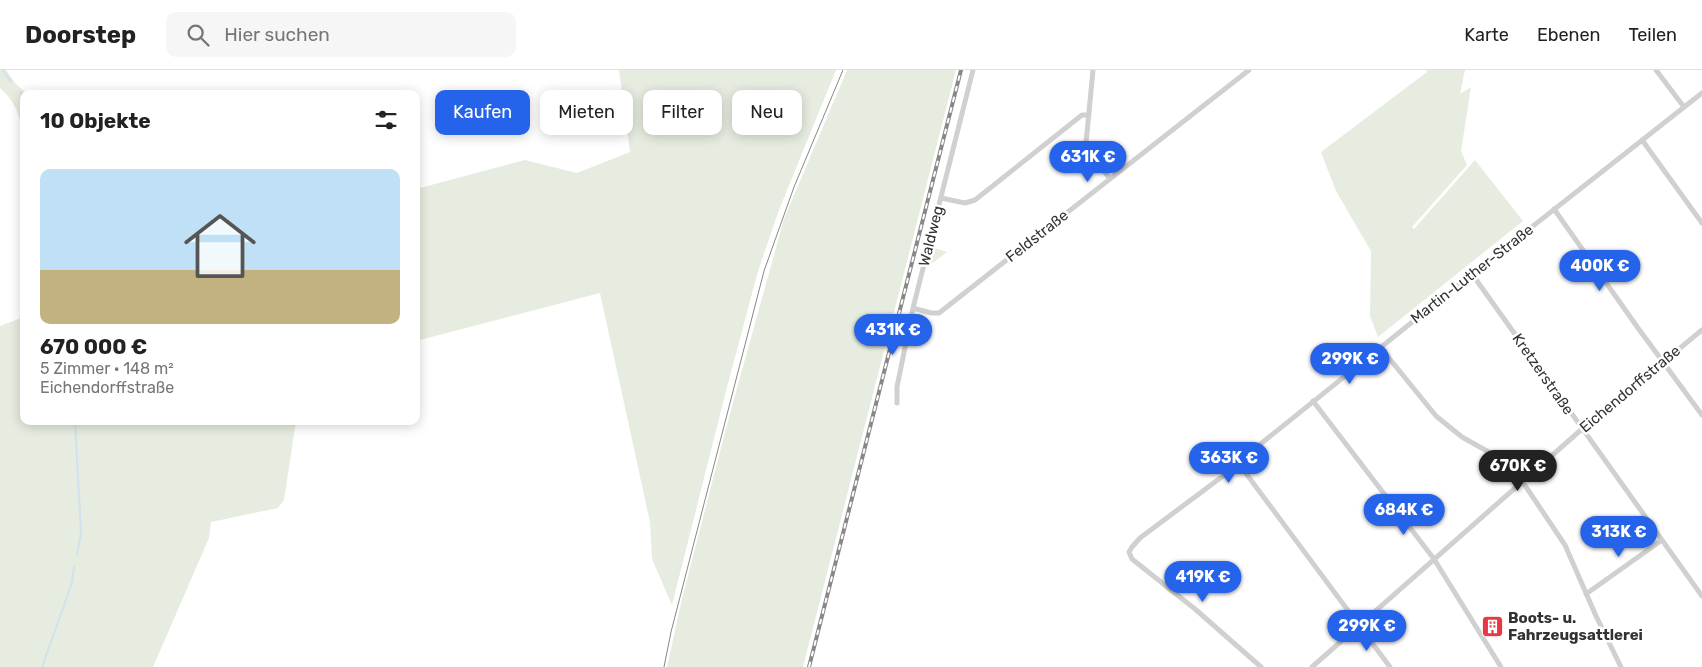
<!DOCTYPE html>
<html lang="de">
<meta charset="utf-8">
<style>
:root{--surface:#fff;--page:#f6f6f6;--text:#222;--muted:#767676;--line:#e0e0e0;--accent:#2563eb}
body{margin:0;font-family:Rubik,sans-serif;background:var(--page);color:var(--text);height:100vh;display:flex;flex-direction:column;font-size:19px;white-space:nowrap}
*{box-sizing:border-box;margin:0}
p{font-size:16px;color:var(--muted)}
.icon{flex:none;width:28px;height:28px;fill:none;stroke:currentColor;stroke-width:2;stroke-linecap:round;stroke-linejoin:round}
.map{position:relative;flex:1;overflow:hidden}
.drawer{position:absolute;left:20px;top:20px;width:400px;height:335px;display:flex;flex-direction:column;background:var(--surface);border-radius:10px;box-shadow:0 2px 12px #0003}
.drawer>*{flex:none}
.hud{position:absolute;left:435px;top:20px;width:475px;height:45px;display:flex;gap:10px}
.price{position:absolute;translate:-50% -42px;padding:0 11px;border-radius:18px;background:var(--accent);color:#fff;font-size:16px;line-height:32px;filter:drop-shadow(0 1px 2px #0008)}
.price::after{content:'';position:absolute;left:50%;top:30px;width:15px;height:11px;margin-left:-8px;background:inherit;clip-path:polygon(0 0,100% 0,50% 100%)}
.price.active{background:#222;color:#fff}
ul{padding:0;list-style:none}
li{display:grid;align-content:center;gap:10px;height:265px;padding:0 20px}
li+li{border-top:1px solid var(--line)}
li span{display:grid;place-items:center;height:155px;border-radius:10px;color:#555}
li>.icon{margin-inline-start:auto}
span .icon{width:90px;height:90px;fill:#fffc;stroke-width:1}
li b{font-size:21px}
h2{display:flex;justify-content:space-between;align-items:center;height:60px;padding:0 20px;font-size:21px}
.tag{padding:0 18px;border-radius:10px;background:var(--surface);box-shadow:0 2px 12px #0003;font-size:18px;line-height:45px}
.tag.active{background:var(--accent);color:#fff}
header{display:flex;align-items:center;gap:30px;box-sizing:border-box;height:70px;padding:0 25px;background:var(--surface);border-bottom:1px solid var(--line)}
header strong{font-size:24px}
nav{display:flex;gap:28px;margin-inline-start:auto;font-size:18px}
.search{width:350px;height:45px;background:var(--page);display:flex;align-items:center;gap:12px;box-sizing:border-box;padding:0 18px;border-radius:10px;color:var(--muted);font-size:19px}
.map>svg:first-child{display:block}
.green{fill:#e6ecdf}
.lines{fill:none;stroke-linecap:round;stroke-linejoin:round}
.stream{stroke:#cfe2ee;stroke-width:2}
.street{stroke:#d0d0d0;stroke-width:5}
.tram{stroke:#888;stroke-width:1}
.rail-casing{stroke:#888;stroke-width:4}
.rail{stroke:#fff;stroke-width:2;stroke-dasharray:5.5;stroke-linecap:butt}
.labels{text-anchor:middle;stroke-width:5;stroke-linejoin:round;paint-order:stroke}
.street-label{font-size:15px;fill:#333;stroke:#fff}
.poi-label{font-size:15px;font-weight:bold;fill:#333;stroke:#fff;text-anchor:start}
</style>
<header>
<strong>Doorstep</strong>
<div class="search"><svg class="icon" aria-label="search" viewBox="0 0 24 24"><circle cx="10" cy="10" r="6"/><path d="M15 15l6 6"/></svg>Hier suchen</div>
<nav><a>Karte</a><a>Ebenen</a><a>Teilen</a></nav>
</header>
<div class="map">
<svg width="1702" height="597" viewBox="0 0 1702 597">
<rect width="100%" height="100%" fill="#fff"/>
<path class="green" d="M0,0H6L15,13L27,24H24V62C18,43 15,31 0,18Z
M619,0H836L779,140L758,201L726,321L672,535L652,489L650,452L600,223L416,271V119L525,90L577,103L630,82Z
M847,0H956L803,597H667L682,529L729,347L784,149Z
M1426,0H1465L1460,24L1471,17L1461,81L1467,95L1412,157L1414,159L1475,90L1523,151L1378,267L1370,246L1371,181L1336,121L1321,82L1427,2Z
M931,177L947,182L926,198L931,180Z
M24,247V351H296L284,430L278,438L211,452L209,468L153,597H0V256Z"/>
<g class="lines">
<path class="stream" d="M3,0L11,12
M21,23L24,28
M75,351L81,463L77,484
M42,597L72,513L74,496"/>
<path class="street" d="M1093,0L1086,73L1090,83L1110,109
M1656,0L1684,37
M1642,70L1702,153
M941,128L965,133L975,130L1082,45H1089
M1554,139L1638,258L1702,345
M1472,204L1702,526
M913,238L931,243H939L1249,0
M1380,277L1436,346L1462,367L1503,390L1522,411L1565,475L1596,546L1621,597
M1313,331L1434,489L1501,597
M897,333V317L913,238L973,0
M1239,394L1390,597
M1586,524L1662,470
M1261,597L1195,539L1132,489L1129,482L1132,477L1140,468L1239,394L1253,380L1472,204L1702,23
M1312,597L1582,359L1702,260"/>
<path class="tram" d="M664,597L671,562L764,201L794,117L843,0"/>
<defs>
<path id="rail" d="M809,597L961,0"/>
</defs>
<use href="#rail" class="rail-casing"/>
<use href="#rail" class="rail"/>
</g>
<defs>
<symbol id="building-square" viewBox="-11 -11 22 22"><rect x="-9" y="-9" width="18" height="18" rx="4" fill="#e63946" stroke="#fff"/><path d="M-4-6H4V6H1V3H-1V6H-4ZM-2.5-4.3h1.7v1.8h-1.7ZM.8-4.3h1.7v1.8H.8ZM-2.5-1h1.7V.8h-1.7ZM.8-1h1.7V.8H.8Z" fill="#fff"/></symbol>
</defs>
<g fill-rule="evenodd">
<use href="#building-square" x="1480" y="544" width="25" height="25"/>
</g>
<g class="labels">
<g class="street-label">
<text transform="translate(931 166) rotate(-76)" y="5">Waldweg</text>
<text transform="translate(1037 166) rotate(-38)" y="5">Feldstraße</text>
<text transform="translate(1472 204) rotate(-38)" y="5">Martin-Luther-Straße</text>
<text transform="translate(1543 304) rotate(55)" y="5">Kretzerstraße</text>
<text transform="translate(1630 319) rotate(-40)" y="5">Eichendorffstraße</text>
</g>
<g class="poi-label">
<text x="1508" y="553">Boots- u.<tspan x="1508" dy="17">Fahrzeugsattlerei</tspan></text>
</g>
</g>
</svg>
<b class="price" style="left:1088px;top:113px">631K €</b>
<b class="price" style="left:1600px;top:222px">400K €</b>
<b class="price" style="left:893px;top:286px">431K €</b>
<b class="price" style="left:1350px;top:315px">299K €</b>
<b class="price" style="left:1229px;top:414px">363K €</b>
<b class="price active" style="left:1518px;top:422px">670K €</b>
<b class="price" style="left:1404px;top:466px">684K €</b>
<b class="price" style="left:1619px;top:488px">313K €</b>
<b class="price" style="left:1203px;top:533px">419K €</b>
<b class="price" style="left:1367px;top:582px">299K €</b>
<div class="hud">
<a class="tag active">Kaufen</a>
<a class="tag">Mieten</a>
<a class="tag">Filter</a>
<a class="tag">Neu</a>
</div>
<section class="drawer">
<h2>10 Objekte<svg class="icon" aria-label="filters" viewBox="0 0 24 24"><path d="M4 7h16M4 17h16"/><circle cx="9" cy="7" r="2"/><circle cx="15" cy="17" r="2"/></svg></h2>
<ul>
<li><span style="background:linear-gradient(#bfe0f5 65%,#c2b280 0)"><svg class="icon" aria-label="home" viewBox="0 0 24 24"><path d="M3 11l9-7 9 7M6 9v11h12V9"/></svg></span><div><b>670 000 €</b><p>5 Zimmer · 148 m²</p><p>Eichendorffstraße</p></div></li>
</ul>
</section>
</div>
